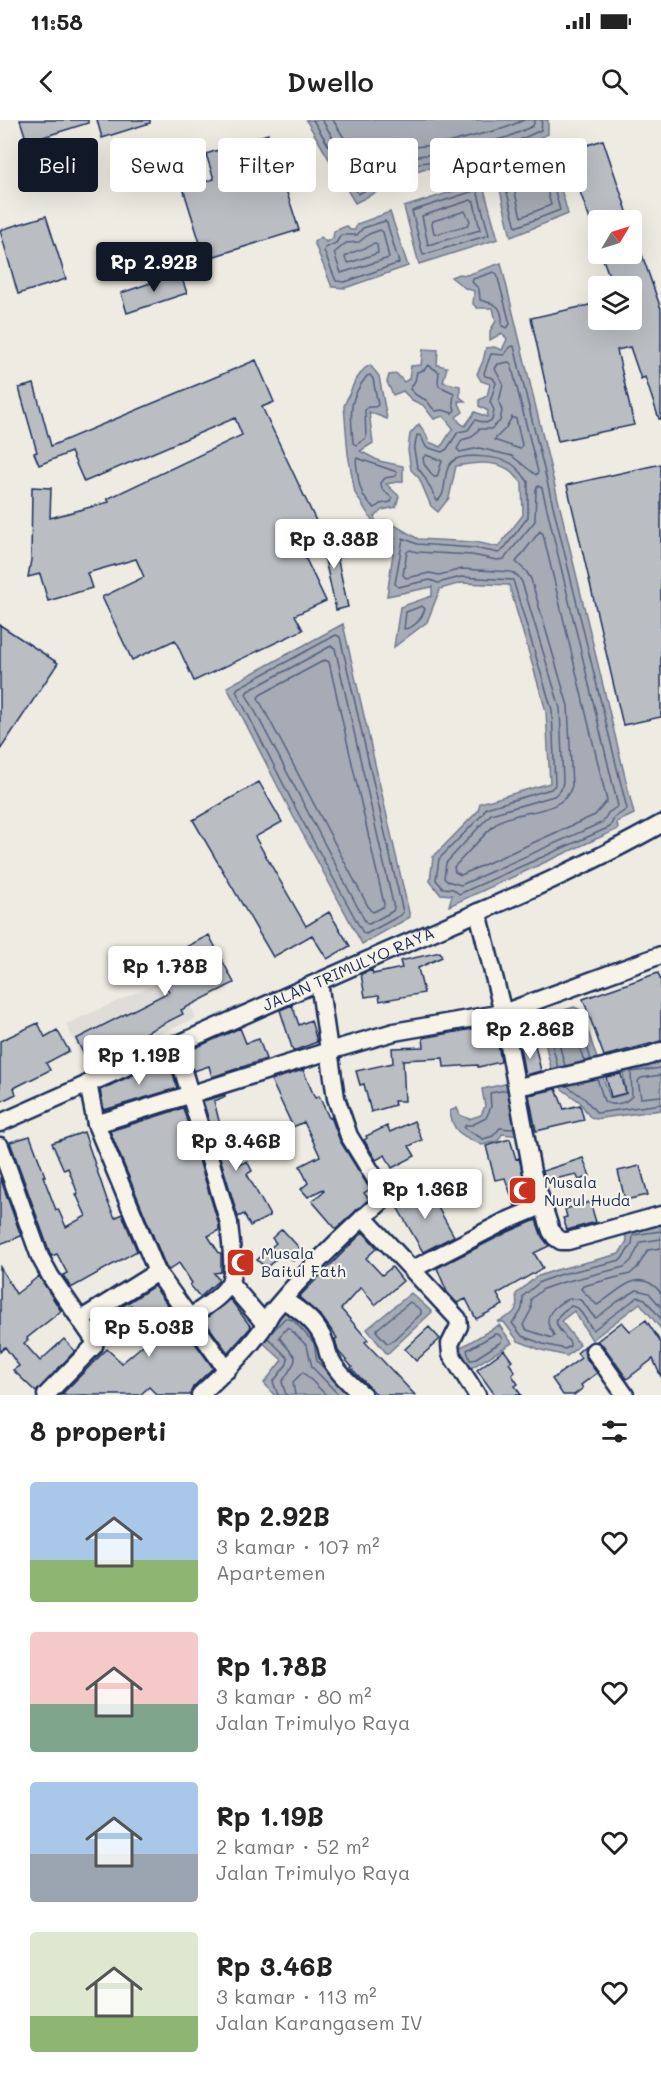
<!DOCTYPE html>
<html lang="id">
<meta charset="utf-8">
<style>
:root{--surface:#fff;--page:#f2f2f2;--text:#222;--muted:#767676;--accent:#111827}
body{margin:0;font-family:Mali,sans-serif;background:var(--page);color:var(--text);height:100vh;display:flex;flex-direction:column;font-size:22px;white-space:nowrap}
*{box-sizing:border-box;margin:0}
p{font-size:20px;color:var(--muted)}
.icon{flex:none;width:33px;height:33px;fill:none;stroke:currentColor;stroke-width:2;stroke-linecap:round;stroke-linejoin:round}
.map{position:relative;height:1275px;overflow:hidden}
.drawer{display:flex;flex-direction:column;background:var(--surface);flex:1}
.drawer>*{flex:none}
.banner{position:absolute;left:18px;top:18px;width:626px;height:54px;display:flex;gap:12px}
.needle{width:39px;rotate:52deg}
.tools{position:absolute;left:588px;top:90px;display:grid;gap:12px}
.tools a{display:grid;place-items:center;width:54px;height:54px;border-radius:6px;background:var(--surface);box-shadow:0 6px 24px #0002;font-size:30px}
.price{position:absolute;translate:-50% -51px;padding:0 14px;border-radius:6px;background:#fff;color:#222;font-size:20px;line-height:39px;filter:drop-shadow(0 2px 3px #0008)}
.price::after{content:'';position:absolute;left:50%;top:36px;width:18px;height:14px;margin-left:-9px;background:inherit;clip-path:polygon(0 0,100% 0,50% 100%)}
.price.selected{background:var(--accent);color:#fff}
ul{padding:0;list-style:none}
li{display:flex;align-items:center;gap:18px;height:150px;padding:0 30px}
li span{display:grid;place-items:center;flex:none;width:168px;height:120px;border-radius:6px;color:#555}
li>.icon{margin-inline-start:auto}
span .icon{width:72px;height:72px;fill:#fffc;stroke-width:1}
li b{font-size:26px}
h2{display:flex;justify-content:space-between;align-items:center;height:72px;padding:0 30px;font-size:26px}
.tag{padding:0 21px;border-radius:6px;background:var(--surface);box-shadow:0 6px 24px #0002;font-size:21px;line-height:54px}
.tag.selected{background:var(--accent);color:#fff}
.status{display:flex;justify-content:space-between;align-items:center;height:42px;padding:0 30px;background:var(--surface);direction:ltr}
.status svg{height:16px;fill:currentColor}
header{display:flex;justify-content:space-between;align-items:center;height:78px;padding:0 30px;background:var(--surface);font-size:27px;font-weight:600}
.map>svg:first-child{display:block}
.built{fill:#deddd8}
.water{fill:#a6abb5;stroke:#6e7992;stroke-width:1.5}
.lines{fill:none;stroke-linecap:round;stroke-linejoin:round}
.shore{stroke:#536181;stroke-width:1.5}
.building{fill:#babdc2;stroke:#1b2f5e;stroke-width:1.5}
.street-casing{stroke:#1b2f5e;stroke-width:21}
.street{stroke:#f7f3e8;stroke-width:16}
.labels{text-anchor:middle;stroke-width:4.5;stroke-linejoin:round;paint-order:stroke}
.street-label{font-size:16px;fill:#1b2f5e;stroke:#f7f3e8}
.poi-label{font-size:16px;fill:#1b2f5e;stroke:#f7f3e8;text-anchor:start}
</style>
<div class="status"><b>11:58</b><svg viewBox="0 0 49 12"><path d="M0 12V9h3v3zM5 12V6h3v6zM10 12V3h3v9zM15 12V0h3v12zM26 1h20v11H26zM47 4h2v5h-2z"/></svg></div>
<header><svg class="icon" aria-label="back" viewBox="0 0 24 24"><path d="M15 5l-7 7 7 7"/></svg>Dwello<svg class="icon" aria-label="search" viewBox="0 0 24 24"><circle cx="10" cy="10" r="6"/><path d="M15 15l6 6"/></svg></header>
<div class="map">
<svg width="661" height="1275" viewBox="0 0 661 1275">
<rect width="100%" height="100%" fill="#eeebe2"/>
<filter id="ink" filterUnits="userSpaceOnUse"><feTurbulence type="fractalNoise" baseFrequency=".0167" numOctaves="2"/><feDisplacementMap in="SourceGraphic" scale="12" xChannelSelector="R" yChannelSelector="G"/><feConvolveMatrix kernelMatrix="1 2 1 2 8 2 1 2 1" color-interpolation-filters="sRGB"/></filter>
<g filter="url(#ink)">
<path class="built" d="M165,828L196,898L86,947L66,904L158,863L146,836Z"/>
<path class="water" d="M306,0H548V14L513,30L446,47L422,49L355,83Z
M551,33L568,94L511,117L497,57Z
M482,62L498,119L419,144L404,87Z
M390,92L408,146L345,168L332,167L314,122L321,117L326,122L333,118L334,111L347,106L350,110H355L357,104Z
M501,143L634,694L617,702L618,709L449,786L452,775L440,774L430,761L433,737L478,691L480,683L550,663L546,591L509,465L461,463L440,469L427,502L394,527L400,487L432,476V467L387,476L395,419L378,410L355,373L348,334L344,286L355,261L364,249L370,245L379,256L387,299L369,292L373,323L360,331L379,341L403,346V361L386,364L399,376L396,387L382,390L374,397L377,404L386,400L418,419L475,422L498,427L523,395L522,363C518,359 513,352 508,349C492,340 473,343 456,346L449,378L438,392L431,386L419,358L411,350L408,330L410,314L419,304L426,314L429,322L441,327L453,308L443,296L434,299L423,285L412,280L403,271L393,275L387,262L389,255L397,254L404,262L409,259L411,246L421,245L423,229L438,230L437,245L447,247L443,262L460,266V277L465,281H458L463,292L456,297L460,303L465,306L475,292L487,297L488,291L479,286V280L487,276L490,264L481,261L477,254L483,241L486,228L494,227L502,230L507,219L502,213L490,220V211L496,201L493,188H477L473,184L474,171L465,168L451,157L459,154L467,155Z
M343,504L410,797L362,824L291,692L227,567Z
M574,887L579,889L583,896L610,978L626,974L623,951L629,946L661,942V990L595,999L589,996L580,982L562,969L551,948L540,901L543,897Z
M514,962L522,1016L502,1014L498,1021L482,1025C463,1016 452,1013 450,991L457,988L460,995L469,999L481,995L485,986L482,969Z
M661,1105V1209L640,1183L592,1220L574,1191L561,1201L580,1225L567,1236L541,1230L518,1221L504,1202H497C513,1194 519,1194 516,1174L536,1157L556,1150L619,1134L627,1121L623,1110Z
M411,1173L432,1192L387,1234L367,1209Z
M284,1190L297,1194L357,1275H274L264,1263L282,1240L258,1218Z
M499,1205L512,1223L468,1250L458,1229Z"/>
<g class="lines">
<path class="shore" d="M313,0L358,74L420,43L445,40L511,24L541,10L542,0
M322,0L361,64L418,36L444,33L508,17L533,6L535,0
M333,0L365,52L415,27L443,24L505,8L524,0
M544,43L548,45L560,90L516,107L504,61Z
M539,53L543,55L551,85L521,97L513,65Z
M477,70L489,115L423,135L412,91Z
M471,80L474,82L480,110L428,125L422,96Z
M465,91L470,101L468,105L437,114L434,113L432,104L433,101Z
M385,101L387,103L399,143L345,162L336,161L324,131L325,128L336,123L341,115H357L363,108Z
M380,110L383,112L389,138L341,153L334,133L346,123L359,122L369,114Z
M374,123L377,125L378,133L349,143L346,141L345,137C352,130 364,131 374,123Z
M494,152L497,154L510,204L507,208L502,206C503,186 497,184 480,180L479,169L472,162L473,159Z
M514,226L627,689L614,698L610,707L459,774L453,769L443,768L436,760L439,739L482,695L486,688L551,669L555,665L552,590L513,460L461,457L438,463L430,460L398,467L395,464L403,418L417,424L474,428L499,433L503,430L528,397V362C524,356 518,348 512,344C501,337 462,332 452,342C441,352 449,373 437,381L424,356L417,347L414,330L417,315L421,316L426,327L442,332L447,329L458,312L468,310L475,300L486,303L492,300L494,290L490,282L496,263L493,258L485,256L484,253L491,234L504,235L510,227Z
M509,242L511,244L538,352L536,355L512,336L479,328L460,332L457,329L462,320L472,317L479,309H491L500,301L502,291L499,282L503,264L495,249L498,244Z
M428,245L439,252L438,262L439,266L454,273L453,283L455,290L452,293L443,290L435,291L426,280L416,275L410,269L415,261L417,252L424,250Z
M370,255L373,259L378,285L375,287H368L365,290L366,318L356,325L353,323C351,293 347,281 367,256Z
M512,297L516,299L522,325L520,329L494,320L505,309Z
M426,335L442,341L437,357H434L424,344L423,338Z
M357,338L397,352L396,356L385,358L381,363L382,369L392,378L391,382L380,384L375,388C359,379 358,357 356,341Z
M538,366L542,368L618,686L608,693L603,702L461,765L447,761L444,758L446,743L491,694L554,676L561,670L563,662L560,588L522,462L518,456L511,452L462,449L439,455L430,453L406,458L403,455L407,432L410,430L417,432L472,435L497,440L504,439L535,401L536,369Z
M540,411L543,414L607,681L595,695L461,755L455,752L454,747C463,738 492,705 500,701C522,689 563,695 572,666L568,586L531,459L526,451L516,442Z
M422,486L425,489C422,498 415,508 404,509L406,492Z
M336,515L340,517L403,792L401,795L366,814L363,813L296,689L236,571L238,568Z
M331,526L335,528L394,788L393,791L369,804L366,803L246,574L248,571Z
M325,540L329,542L384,784L383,787L373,792L370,790L258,578L260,575Z
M565,946L555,909L557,906L569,903L572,905L584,941
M558,948L547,903L573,894L578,898L591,940
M661,955L641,958L638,961L641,978L661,976
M597,958L604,981C612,987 625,984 632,976L631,952L661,948
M567,966L584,978L597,993L661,984
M507,970L490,973L491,987L486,998L472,1005H466L464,1008L483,1019L493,1016L500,1008L511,1009L514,1007
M661,1111L633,1115L632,1124L621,1140L558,1155L540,1162L523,1176C523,1192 521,1192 512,1203L522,1216L543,1224L565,1229L570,1226V1223C557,1205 547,1201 571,1186L578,1188L593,1210L638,1177L645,1179L661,1199
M661,1119L641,1122L631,1141L624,1147L560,1163L543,1169L531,1179V1190L523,1205L527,1210L552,1218L554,1215C552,1211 548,1207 548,1202C547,1189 568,1174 580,1180C587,1184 589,1194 596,1198L617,1182L637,1170L649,1173L661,1187
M661,1128L648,1130L637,1148L630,1154L583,1166L581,1169L597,1185C618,1173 638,1144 661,1173
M410,1182L421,1190V1194L390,1223H387L377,1212V1209Z
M272,1212L285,1198L293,1200L314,1223L317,1241L328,1253
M495,1214H498L502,1218L501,1222L473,1240H470L467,1230Z
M268,1218L288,1238L287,1244L273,1262L278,1275
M286,1275L282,1262C303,1231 296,1242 279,1217L288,1207L307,1226L312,1247L339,1275
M295,1275L293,1262L303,1252L326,1275"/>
</g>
<path class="building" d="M20,0H88V3L27,22Z
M97,0H150V3L102,18Z
M268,14L299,110L205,139L183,68L214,59L206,34Z
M603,20L630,100H590L566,32Z
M46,96L66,159L18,174L0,110Z
M632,109H633L661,189V299H659L645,257L641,259L630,227L617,230L634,305L558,321L531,198L598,183V200H632V166H613L601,134H632Z
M180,153L187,173L127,193L121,173Z
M256,240L274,282L262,287L316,401L293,412L326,481L295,495L303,510L194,561L175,520L132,540L102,477L144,457L136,439L87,453L92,468L48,481L40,454L28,457L31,440L32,367L51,368L50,398L109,382L107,379L242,315L235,298L84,362L71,332L39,345L34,333L37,332L19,268L34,264L51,326Z
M661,344V597L623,605L567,365Z
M331,409L348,487L336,490L319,412Z
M0,505L58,543L0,630Z
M259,662L282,702L255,717L306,806L329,792L350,826L327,839L312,815L273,837L193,700Z
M209,815L234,863L181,890L183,894L88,942L76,919L169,872L154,841L166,835L167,837Z
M440,832L442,837L418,848L424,873L380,881L379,875L365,877L361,854L372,850L373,854L402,848L400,841Z
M658,853L661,861V921L604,936L583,879Z
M292,885L299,905L311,900L317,922L293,931L280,890Z
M38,903L45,917L57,910L69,931L46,943L50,950L14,968L16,974L0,982V921Z
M495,905L501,942L478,947V945L444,947L443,938L403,940L405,981H394L395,985L371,992L364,964L360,965L356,951L393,943L392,928L424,927L423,918Z
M240,908L246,923L259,919L266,939L212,957L209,946L194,951L188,931Z
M535,925L541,951L525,955L520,928Z
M170,942L177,968L104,990L100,970L150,947L151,949Z
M303,950L315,978L319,976L329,998L331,997L340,1021L370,1069L364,1073L369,1079L336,1109L312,1081L324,1071L323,1069L308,1077L301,1069L308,1063L300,1046L320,1036L304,1002L293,1007L271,960Z
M621,954L626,973L611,977L606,957Z
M556,969L564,989L580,985L584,1000L536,1011L529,975Z
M225,975V977L214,981L222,1013L226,1012L237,1046L247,1041L252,1051L247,1054L270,1096L250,1106L244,1094L238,1097L203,981Z
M183,988L219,1105V1110L208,1116L219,1133H221V1152L214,1153L219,1160L200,1177L190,1165L192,1163L179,1143L169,1150L166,1147L110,1011Z
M414,1001L422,1020L409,1026L415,1036L392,1048L385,1035L376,1040L364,1020L367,1018L366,1016L387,1006L390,1012Z
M84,1012L107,1080L115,1098L122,1094L137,1131L71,1168L63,1155L67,1153L57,1134L52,1136L50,1133L10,1022L30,1016L45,1056H43L56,1090L58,1089L66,1107L86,1096L76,1074H78L68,1048L64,1050L52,1023Z
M510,1019L516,1039L519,1038L530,1080L515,1086L505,1058L495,1060L486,1026Z
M583,1038L590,1056L579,1060L576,1054L546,1061L543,1051Z
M640,1046L648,1075L625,1080L618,1051Z
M0,1057L21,1116L0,1124Z
M423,1068L435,1087L437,1086L454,1116L423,1132L396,1085Z
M590,1082L596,1102L567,1110L563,1098L567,1097L565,1089Z
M536,1100L542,1117L549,1126L534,1133L543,1148L497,1174L503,1185L476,1199L466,1179L457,1183L447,1172L437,1148L508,1112Z
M282,1109L303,1132L293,1141L284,1132L266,1148L257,1140L276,1123L272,1118Z
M363,1112L377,1128L366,1138L382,1155L392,1147L403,1161L375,1185L361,1167L341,1189L368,1220L365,1222L415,1275H377L351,1248L352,1247L338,1231L335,1219L337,1218L322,1197L299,1177Z
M0,1147L16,1174L39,1156L61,1191L27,1218L28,1220L24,1223L40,1241L64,1219L75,1231L36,1272L13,1250L19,1246L5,1227L0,1232Z
M154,1166L213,1248L193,1267L190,1275H157L149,1267L140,1275H61L107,1229L122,1243L155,1215L141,1196L139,1198L131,1185L120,1192L118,1189Z
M230,1179L251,1207L228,1233L204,1200Z
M646,1200L661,1223V1257L653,1239L627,1259L603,1225L597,1221L622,1202L630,1211Z
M429,1207L440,1219L416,1241L405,1229Z
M585,1226V1237L597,1253L581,1265L583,1268L574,1275H563L552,1259L581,1238L577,1233Z
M504,1230L512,1241L509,1243L515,1252L512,1255L518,1264L515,1266L521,1275H495L477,1250Z"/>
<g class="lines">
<defs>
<g id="street">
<path d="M478,792L503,893L532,1052L551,1111L555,1117L561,1121H568L661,1095"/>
<path d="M175,924L229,1103C230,1117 236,1152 229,1164C221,1178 201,1189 189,1198"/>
<path d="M88,963L96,1004L329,931L394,912L503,893L661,835"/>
<path d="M518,967L646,937L661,931"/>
<path id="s1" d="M0,1003C128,945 257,889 386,832C478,792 573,754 661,704"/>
<path d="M96,1004L157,1152L227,1250"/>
<path d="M0,1026L40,1137L51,1157L95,1221L94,1226L46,1275"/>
<path d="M363,1097L458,1199L459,1206L450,1224L451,1234L477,1275"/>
<path d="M413,1149L504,1102L542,1086"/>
<path d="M230,1163L265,1204"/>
<path d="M283,1180C301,1190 318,1203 325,1223C327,1227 327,1232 329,1236C335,1250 351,1265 363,1275"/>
<path d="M80,1200L157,1152"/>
<path d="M594,1231L625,1275"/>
<path d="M200,1275C221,1255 243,1235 260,1212C265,1206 268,1198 272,1192C305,1152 343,1115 382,1081L383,1071L349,1016L336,978L319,862"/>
</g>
</defs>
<use href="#street" class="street-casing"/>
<use href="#street" class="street"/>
</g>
</g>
<defs>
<symbol id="mosque-square" viewBox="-11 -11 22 22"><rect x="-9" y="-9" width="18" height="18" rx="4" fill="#c8321e" stroke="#f7f3e8"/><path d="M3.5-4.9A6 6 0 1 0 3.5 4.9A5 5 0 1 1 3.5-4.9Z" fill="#fff"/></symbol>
</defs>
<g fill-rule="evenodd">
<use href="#mosque-square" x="506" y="1054" width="33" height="33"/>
<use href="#mosque-square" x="224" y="1126" width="33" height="33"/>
</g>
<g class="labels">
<g class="street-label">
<text dy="6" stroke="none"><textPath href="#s1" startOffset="381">JALAN TRIMULYO RAYA</textPath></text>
</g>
<g class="poi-label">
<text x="544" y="1068">Musala<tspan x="544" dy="18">Nurul Huda</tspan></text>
<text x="261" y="1139">Musala<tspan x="261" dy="18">Baitul Fath</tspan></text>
</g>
</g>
</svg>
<div class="tools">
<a><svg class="needle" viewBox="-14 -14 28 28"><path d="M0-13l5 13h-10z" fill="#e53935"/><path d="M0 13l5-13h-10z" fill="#767676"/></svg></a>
<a><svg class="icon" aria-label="layers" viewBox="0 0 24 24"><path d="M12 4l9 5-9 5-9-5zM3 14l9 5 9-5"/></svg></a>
</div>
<b class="price selected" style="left:154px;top:173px">Rp 2.92B</b>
<b class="price" style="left:334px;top:450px">Rp 3.38B</b>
<b class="price" style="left:165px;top:877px">Rp 1.78B</b>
<b class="price" style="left:530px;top:940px">Rp 2.86B</b>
<b class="price" style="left:139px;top:966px">Rp 1.19B</b>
<b class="price" style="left:236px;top:1052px">Rp 3.46B</b>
<b class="price" style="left:425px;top:1100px">Rp 1.36B</b>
<b class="price" style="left:149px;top:1238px">Rp 5.03B</b>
<div class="banner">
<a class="tag selected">Beli</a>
<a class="tag">Sewa</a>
<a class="tag">Filter</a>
<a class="tag">Baru</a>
<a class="tag">Apartemen</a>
</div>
</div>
<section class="drawer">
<h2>8 properti<svg class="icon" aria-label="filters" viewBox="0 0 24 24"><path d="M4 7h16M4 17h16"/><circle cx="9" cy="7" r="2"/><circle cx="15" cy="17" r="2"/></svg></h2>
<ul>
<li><span style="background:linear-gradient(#a9c7e8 65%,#8fb573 0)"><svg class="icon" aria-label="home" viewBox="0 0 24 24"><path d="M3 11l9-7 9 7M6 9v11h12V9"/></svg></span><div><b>Rp 2.92B</b><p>3 kamar · 107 m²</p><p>Apartemen</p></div><svg class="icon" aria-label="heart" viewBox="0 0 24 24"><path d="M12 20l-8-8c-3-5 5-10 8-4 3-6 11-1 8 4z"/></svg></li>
<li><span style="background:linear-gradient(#f6c9c9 60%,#7fa58c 0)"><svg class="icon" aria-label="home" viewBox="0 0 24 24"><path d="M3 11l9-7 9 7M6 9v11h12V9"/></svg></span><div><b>Rp 1.78B</b><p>3 kamar · 80 m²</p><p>Jalan Trimulyo Raya</p></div><svg class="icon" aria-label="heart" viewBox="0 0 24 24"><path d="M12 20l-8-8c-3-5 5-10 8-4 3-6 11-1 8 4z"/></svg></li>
<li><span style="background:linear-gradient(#a9c7e8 60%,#9aa5b1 0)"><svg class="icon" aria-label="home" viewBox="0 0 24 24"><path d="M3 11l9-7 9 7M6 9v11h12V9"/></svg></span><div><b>Rp 1.19B</b><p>2 kamar · 52 m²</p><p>Jalan Trimulyo Raya</p></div><svg class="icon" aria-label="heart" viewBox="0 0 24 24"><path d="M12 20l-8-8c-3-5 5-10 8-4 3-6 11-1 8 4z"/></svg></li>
<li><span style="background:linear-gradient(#dfe7d0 70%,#8fb573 0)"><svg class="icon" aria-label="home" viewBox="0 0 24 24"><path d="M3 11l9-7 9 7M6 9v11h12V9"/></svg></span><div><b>Rp 3.46B</b><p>3 kamar · 113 m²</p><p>Jalan Karangasem IV</p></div><svg class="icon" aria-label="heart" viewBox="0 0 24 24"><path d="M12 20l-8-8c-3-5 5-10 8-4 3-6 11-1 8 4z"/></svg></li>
</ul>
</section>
